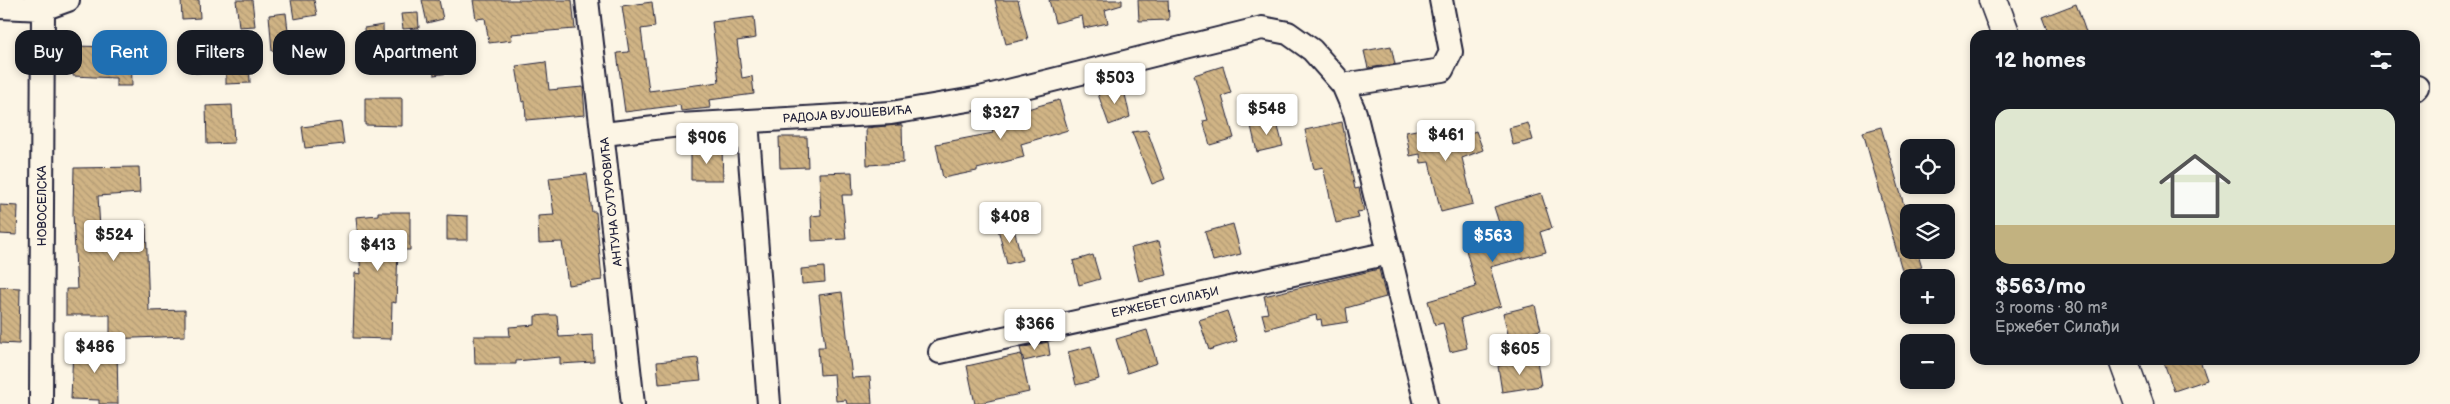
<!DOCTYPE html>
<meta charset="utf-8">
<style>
:root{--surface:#171b24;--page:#242831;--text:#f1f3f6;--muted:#9ea1a6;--accent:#1f6fb2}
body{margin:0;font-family:"Balsamiq Sans",sans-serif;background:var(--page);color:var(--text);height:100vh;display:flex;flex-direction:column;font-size:19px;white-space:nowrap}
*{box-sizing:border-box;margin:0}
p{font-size:16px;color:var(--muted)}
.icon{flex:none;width:28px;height:28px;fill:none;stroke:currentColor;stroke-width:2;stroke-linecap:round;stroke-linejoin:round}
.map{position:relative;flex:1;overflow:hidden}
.sheet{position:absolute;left:1970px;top:30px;width:450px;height:335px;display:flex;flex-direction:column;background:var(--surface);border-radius:15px;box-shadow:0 2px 8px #0003}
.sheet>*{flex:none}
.guide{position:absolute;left:15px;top:30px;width:475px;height:45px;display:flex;gap:10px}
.fabs{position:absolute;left:1900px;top:139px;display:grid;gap:10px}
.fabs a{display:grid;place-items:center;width:55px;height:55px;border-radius:10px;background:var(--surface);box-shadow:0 2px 8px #0003;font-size:25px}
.price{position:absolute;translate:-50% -42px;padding:0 11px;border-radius:5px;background:#fff;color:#222;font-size:16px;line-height:32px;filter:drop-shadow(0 1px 2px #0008)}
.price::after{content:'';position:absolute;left:50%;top:30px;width:15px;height:11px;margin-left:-8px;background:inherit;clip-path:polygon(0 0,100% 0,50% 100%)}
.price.selected{background:var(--accent);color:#fff}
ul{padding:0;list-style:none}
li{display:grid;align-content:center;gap:10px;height:265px;padding:0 25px}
li span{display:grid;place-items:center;height:155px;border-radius:15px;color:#555}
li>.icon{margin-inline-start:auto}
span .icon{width:90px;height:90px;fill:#fffc;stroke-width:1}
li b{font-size:21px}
h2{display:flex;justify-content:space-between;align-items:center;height:60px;padding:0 25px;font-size:21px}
.tag{padding:0 18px;border-radius:15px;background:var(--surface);box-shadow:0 2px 8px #0003;font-size:18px;line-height:45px}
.tag.selected{background:var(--accent);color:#fff}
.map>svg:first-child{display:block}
.building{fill:url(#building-back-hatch);stroke:#22223b}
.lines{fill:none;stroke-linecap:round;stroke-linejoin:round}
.street-casing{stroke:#22223b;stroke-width:26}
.secondary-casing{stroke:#22223b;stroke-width:31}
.street{stroke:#fcf5e5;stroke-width:22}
.secondary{stroke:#fcf5e5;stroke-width:28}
.labels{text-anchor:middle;stroke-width:5;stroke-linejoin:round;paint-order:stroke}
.street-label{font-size:12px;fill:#22223b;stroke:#fcf5e5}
</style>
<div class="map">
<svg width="2450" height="404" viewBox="0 0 2450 404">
<defs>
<pattern id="building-back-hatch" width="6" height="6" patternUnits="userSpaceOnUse" patternTransform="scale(1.25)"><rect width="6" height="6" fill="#d0b485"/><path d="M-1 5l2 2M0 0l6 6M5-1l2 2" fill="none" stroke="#b29a74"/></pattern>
</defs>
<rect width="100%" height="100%" fill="#fcf5e5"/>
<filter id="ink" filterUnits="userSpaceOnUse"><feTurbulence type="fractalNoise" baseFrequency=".02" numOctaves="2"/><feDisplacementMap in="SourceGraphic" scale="10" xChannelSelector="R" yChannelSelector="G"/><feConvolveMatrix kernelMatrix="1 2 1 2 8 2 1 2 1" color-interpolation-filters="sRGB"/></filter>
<g filter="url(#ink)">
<path class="building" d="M181,0H199L200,18L182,19Z
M236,0H252L255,26L239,27Z
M291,0H314L317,15L294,19Z
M422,0H439L443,19L427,23Z
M473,0H572L575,29L511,34L512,40L489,43L485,18L476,19Z
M995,0H1018L1028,39L1006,44Z
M1049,0H1122V5L1105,10L1108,23L1084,28L1082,16L1055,23Z
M1138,0H1168L1169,20L1139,21Z
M652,2L655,27L641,29L649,91L719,82L712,22L754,17L756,38L737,41L742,78L752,76L754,94L709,100L710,108L681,111L680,105L625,112L617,53L629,52L622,6Z
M2076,4L2087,35H2049L2042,17Z
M286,13L290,49L272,51L269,15Z
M418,13L419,28L403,29L401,14Z
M383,25L384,57L366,58L364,28Z
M116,42H131L132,86H116V78L73,76L74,46L116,47Z
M220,45L222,71L195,73L193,46Z
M1391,46L1395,64L1368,68L1364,51Z
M446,50L449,73L434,75L431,52Z
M249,56L250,83L226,84V57Z
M546,62L549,90L583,87L585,115L526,120L525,101L522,102L516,66Z
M1223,66L1231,93L1222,96L1234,138L1210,145L1203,121L1208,120L1194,75Z
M1123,85L1130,117L1109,125L1098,94Z
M365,98H402V126L365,125Z
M1059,100L1068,130L1021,144L1024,157L977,169V171L943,178L936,144L993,133L989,120Z
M232,105L234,143L207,144L206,106Z
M1276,119L1283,146L1257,152L1251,126Z
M341,122L344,144L305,148L302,127Z
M1342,122L1355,189L1359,188L1364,211L1357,212L1359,218L1336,223L1323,167L1314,169L1305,130Z
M1528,123L1533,140L1513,145L1509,128Z
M1446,124L1450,140L1476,131L1483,150L1462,158L1473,204L1441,212L1429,162L1421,163L1420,154L1410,156L1406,132Z
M896,125H902L903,163L867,165L866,128Z
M1881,127L1909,222V250H1917L1922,267L1909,271V276L1904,277L1863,132Z
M1147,130L1165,179L1152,184L1132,132Z
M779,137H807L808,167L780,168Z
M691,149H722L723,180H691Z
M139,167L140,193L98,196L100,228L146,224L149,311L185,310V336L110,339V315H66V289H77L73,214L74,168Z
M852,172L853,195H842L846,239L812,241L811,216L821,215L819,173Z
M587,174L592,212H596L602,280L568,285L562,242L539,243L538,216L554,215L549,178Z
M1541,193L1552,228L1540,232L1546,252L1490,267L1501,306L1461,318L1467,348L1450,352L1443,323L1435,325L1428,301L1476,287L1463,239L1501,229L1494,207Z
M0,205L18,206L17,235L0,234Z
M378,212H410V250H398L396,303L392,302L391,339L353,338L355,273L361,274L356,217L378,215Z
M447,215L468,216V240H447Z
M1233,224L1241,254L1213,261L1205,232Z
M1013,225L1022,260L1007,264L998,229Z
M1159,241L1167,275L1139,281L1131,248Z
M1093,255L1100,279L1079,285L1073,261Z
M824,267L825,282L802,284L801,269Z
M1379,269L1386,297L1346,308L1348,322L1322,326L1321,319L1317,320L1316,315L1266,329L1262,314L1268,313L1264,296Z
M0,287L20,288L19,344L0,343Z
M842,292L852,378L870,377L872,404H847L846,400L836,401L834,374L820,375L818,347H825L819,295Z
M1535,305L1541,330L1509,338L1503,313Z
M1227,311L1237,341L1209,350L1199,320Z
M547,315H557L559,337L593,335L594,362L560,364V357L516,361V364H475L474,336H510L509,327L535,325V316Z
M1147,330L1157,363L1127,373L1116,339Z
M1048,342L1050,355L1024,361L1020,348Z
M117,346L118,404H99V400L71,399L73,347Z
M1091,346L1099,379L1076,385L1068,352Z
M1021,354L1029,392L975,404L967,366Z
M698,358L701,380L659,384L657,362Z
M1537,360L1541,386L1502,392L1498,366Z
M2163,360H2200L2207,380L2174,391Z"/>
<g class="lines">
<defs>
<path id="street" d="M587,0L633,404
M0,7L43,9L68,0
M1343,85L1442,70L1451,52L1441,0
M2415,89L2417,87
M747,121L769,404
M604,134L680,125L891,113L980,98L1262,28L1288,33L1312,50L1343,85L1355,113L1426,404
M940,352L1389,253
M41,404L43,9"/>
<path id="secondary" d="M1993,0L2006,35
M2123,360L2139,404"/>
</defs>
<use href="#street" class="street-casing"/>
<use href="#secondary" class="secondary-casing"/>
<use href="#street" class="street"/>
<use href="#secondary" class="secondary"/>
</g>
</g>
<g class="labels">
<g class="street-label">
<text transform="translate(847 114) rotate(-4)" y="4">РАДОЈА ВУЈОШЕВИЋА</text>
<text transform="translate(611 202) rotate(-96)" y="4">АНТУНА СУТУРОВИЋА</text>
<text transform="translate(42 206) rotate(-90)" y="4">НОВОСЕЛСКА</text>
<text transform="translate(1165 302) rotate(-12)" y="4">ЕРЖЕБЕТ СИЛАЂИ</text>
</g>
</g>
</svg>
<div class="fabs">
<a><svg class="icon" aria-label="locate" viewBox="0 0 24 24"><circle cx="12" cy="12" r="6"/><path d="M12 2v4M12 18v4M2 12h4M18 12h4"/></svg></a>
<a><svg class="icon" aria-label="layers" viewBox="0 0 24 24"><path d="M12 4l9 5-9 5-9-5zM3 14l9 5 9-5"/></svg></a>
<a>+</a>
<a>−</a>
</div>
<b class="price" style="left:1115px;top:105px">$503</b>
<b class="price" style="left:1267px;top:136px">$548</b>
<b class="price" style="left:1001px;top:140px">$327</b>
<b class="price" style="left:1446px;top:162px">$461</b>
<b class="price" style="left:707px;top:165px">$906</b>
<b class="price" style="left:1010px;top:244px">$408</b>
<b class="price" style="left:114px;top:262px">$524</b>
<b class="price selected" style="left:1493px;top:263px">$563</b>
<b class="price" style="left:378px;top:272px">$413</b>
<b class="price" style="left:1035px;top:351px">$366</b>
<b class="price" style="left:95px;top:374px">$486</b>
<b class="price" style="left:1520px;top:376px">$605</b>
<div class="guide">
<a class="tag">Buy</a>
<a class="tag selected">Rent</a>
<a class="tag">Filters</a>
<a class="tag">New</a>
<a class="tag">Apartment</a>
</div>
<section class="sheet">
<h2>12 homes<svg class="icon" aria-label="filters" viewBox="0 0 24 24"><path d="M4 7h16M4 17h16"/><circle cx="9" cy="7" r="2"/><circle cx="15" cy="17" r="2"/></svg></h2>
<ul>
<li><span style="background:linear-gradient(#dfe7d0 75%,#c2b280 0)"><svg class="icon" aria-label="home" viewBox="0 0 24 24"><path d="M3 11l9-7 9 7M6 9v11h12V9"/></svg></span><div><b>$563/mo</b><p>3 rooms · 80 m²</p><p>Ержебет Силађи</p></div></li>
</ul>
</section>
</div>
